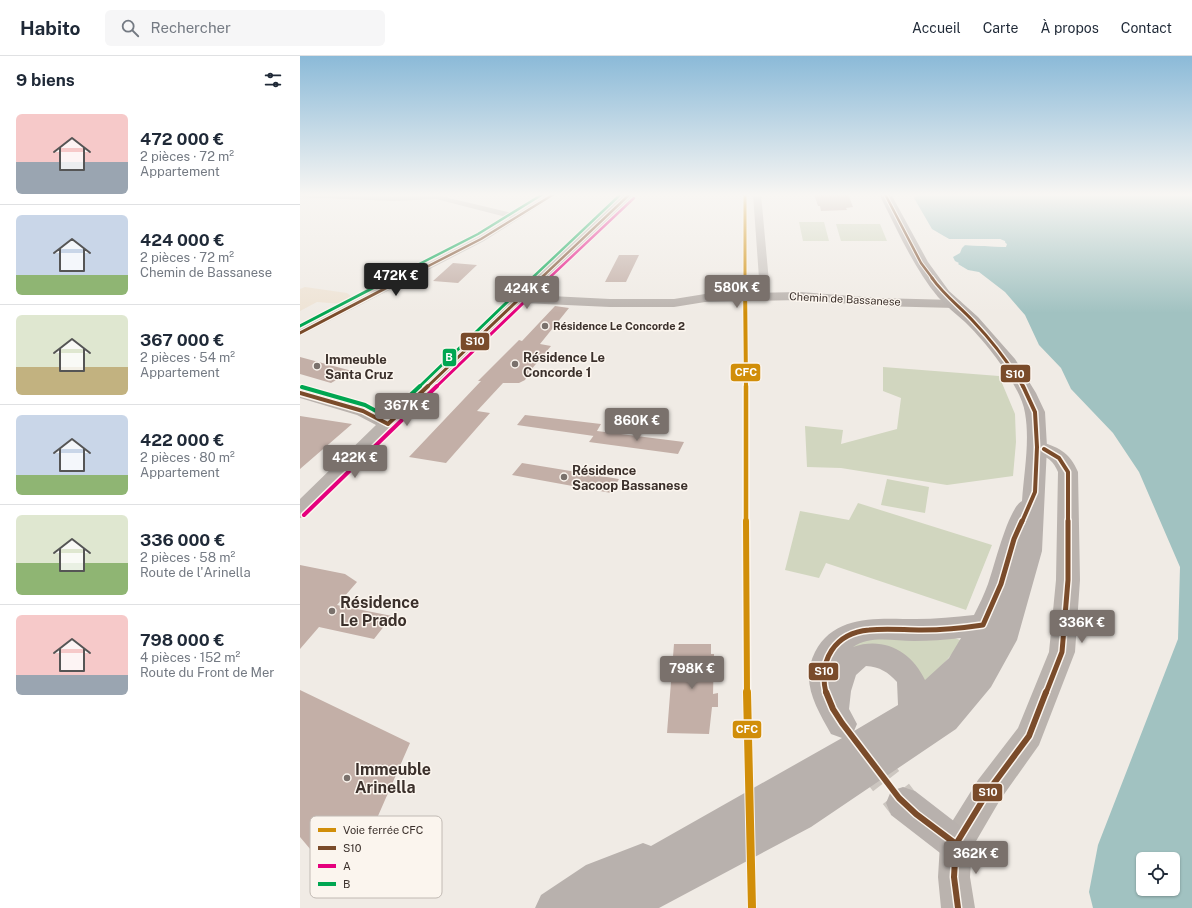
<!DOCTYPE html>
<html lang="fr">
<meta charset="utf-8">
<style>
:root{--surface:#fff;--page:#f6f6f7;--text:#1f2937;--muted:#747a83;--line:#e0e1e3;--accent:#7a716c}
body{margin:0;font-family:"Public Sans",sans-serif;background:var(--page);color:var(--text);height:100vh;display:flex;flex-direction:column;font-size:15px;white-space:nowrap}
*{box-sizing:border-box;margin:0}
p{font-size:13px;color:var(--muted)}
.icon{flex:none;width:22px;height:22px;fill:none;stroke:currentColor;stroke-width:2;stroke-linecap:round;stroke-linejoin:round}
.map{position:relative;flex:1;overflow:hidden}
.sheet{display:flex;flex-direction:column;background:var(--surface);width:300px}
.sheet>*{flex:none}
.fabs{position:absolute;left:836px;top:796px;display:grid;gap:8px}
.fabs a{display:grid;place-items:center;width:44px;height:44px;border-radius:6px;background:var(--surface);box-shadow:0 1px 3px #0004;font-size:20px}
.price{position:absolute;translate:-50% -34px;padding:0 9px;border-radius:4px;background:var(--accent);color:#fff;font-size:13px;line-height:26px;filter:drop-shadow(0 1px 2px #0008)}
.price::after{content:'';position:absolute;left:50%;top:24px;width:12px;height:9px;margin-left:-6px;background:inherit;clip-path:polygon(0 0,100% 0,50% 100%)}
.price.current{background:#222;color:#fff}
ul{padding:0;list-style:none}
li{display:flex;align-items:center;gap:12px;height:100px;padding:0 16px}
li+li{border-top:1px solid var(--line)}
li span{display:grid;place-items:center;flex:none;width:112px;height:80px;border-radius:6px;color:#555}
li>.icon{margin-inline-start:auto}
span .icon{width:48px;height:48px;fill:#fffc;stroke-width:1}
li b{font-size:17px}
h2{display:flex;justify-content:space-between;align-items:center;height:48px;padding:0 16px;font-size:17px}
header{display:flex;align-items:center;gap:24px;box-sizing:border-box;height:56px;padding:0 20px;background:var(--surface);border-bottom:1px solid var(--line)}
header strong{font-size:19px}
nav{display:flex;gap:22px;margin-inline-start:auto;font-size:14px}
.search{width:280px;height:36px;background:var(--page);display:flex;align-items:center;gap:10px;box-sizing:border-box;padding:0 14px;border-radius:6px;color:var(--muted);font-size:15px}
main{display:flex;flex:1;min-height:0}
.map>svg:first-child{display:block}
.green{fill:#d1d6bf}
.plaza{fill:#eee3d5}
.water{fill:#a1c2c1;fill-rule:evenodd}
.pier{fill:#f0ebe5}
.building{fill:#c3afa7}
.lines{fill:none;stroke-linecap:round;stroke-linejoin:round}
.primary-tunnel{stroke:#ccc6c0;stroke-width:33;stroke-dasharray:33 16;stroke-linecap:butt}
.street{fill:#c9c3be;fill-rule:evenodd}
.secondary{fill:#bab3ae;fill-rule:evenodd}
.primary{fill:#b8b1ad;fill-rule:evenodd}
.bus-1-far4-casing{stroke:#fbf5ee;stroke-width:4.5}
.bus-1-far3-casing{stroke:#fbf5ee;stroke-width:5.5}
.bus-1-far2-casing{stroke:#fbf5ee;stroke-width:7}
.bus-1-far1-casing{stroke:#fbf5ee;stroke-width:8}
.bus-1-casing{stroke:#fbf5ee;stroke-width:9}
.bus-2-far2-casing{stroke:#fbf5ee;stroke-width:4.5}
.bus-2-far1-casing{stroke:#fbf5ee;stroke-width:5.5}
.bus-2-casing{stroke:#fbf5ee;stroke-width:7}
.bus-3-far2-casing{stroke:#fbf5ee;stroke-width:4.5}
.bus-3-far1-casing{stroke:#fbf5ee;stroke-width:5.5}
.bus-3-casing{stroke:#fbf5ee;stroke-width:7}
.bus-1-far4{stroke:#7a4b2a;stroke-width:2.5}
.bus-1-far3{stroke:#7a4b2a;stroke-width:3}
.bus-1-far2{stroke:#7a4b2a;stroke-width:4}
.bus-1-far1{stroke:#7a4b2a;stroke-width:5}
.bus-1{stroke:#7a4b2a;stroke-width:6}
.bus-2-far2{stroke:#e5007d;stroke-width:2.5}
.bus-2-far1{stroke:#e5007d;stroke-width:3}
.bus-2{stroke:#e5007d;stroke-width:4}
.bus-3-far2{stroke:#00a651;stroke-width:2.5}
.bus-3-far1{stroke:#00a651;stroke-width:3}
.bus-3{stroke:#00a651;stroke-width:4}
.rail-1-far4-casing{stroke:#fbf5ee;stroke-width:5}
.rail-1-far3-casing{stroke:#fbf5ee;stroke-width:6}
.rail-1-far2-casing{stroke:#fbf5ee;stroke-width:8}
.rail-1-far1-casing{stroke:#fbf5ee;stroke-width:9}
.rail-1-casing{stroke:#fbf5ee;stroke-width:10}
.rail-1-far4{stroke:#d18e09;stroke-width:3}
.rail-1-far3{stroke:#d18e09;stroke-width:4}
.rail-1-far2{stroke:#d18e09;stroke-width:4.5}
.rail-1-far1{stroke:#d18e09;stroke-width:6}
.rail-1{stroke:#d18e09;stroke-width:8}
.poi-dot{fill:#7a716c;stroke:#fbf5ee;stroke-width:1.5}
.labels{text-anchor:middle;stroke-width:3;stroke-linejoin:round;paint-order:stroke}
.far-street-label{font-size:11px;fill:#3b302b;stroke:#fbf5ee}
.far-poi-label{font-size:11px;font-weight:bold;fill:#3b302b;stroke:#fbf5ee;text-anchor:start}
.poi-label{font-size:13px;font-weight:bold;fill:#3b302b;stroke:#fbf5ee;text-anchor:start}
.near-poi-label{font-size:16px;font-weight:bold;fill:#3b302b;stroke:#fbf5ee;text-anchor:start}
.key{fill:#fbf5ee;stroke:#c1bab4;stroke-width:1}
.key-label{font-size:11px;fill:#3b302b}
.line-badge{stroke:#fbf5ee;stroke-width:1.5}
.badge-label{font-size:11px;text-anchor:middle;font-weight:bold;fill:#fff}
</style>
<header>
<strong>Habito</strong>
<div class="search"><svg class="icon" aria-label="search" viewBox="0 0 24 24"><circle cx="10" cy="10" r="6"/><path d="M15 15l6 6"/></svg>Rechercher</div>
<nav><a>Accueil</a><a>Carte</a><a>À propos</a><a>Contact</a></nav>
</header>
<main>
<section class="sheet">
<h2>9 biens<svg class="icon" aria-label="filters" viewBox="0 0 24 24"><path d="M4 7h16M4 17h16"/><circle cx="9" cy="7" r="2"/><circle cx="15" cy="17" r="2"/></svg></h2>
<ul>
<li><span style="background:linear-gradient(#f6c9c9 60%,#9aa5b1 0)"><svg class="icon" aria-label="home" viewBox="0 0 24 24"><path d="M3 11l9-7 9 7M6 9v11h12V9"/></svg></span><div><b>472 000 €</b><p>2 pièces · 72 m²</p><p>Appartement</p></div></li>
<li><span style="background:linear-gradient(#c9d6e8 75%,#8fb573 0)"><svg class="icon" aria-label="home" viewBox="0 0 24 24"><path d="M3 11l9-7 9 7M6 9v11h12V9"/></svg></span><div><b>424 000 €</b><p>2 pièces · 72 m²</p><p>Chemin de Bassanese</p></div></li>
<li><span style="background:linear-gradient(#dfe7d0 65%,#c2b280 0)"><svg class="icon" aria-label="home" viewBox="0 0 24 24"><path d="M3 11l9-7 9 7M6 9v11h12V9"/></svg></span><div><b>367 000 €</b><p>2 pièces · 54 m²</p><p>Appartement</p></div></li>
<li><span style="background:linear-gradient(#c9d6e8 75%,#8fb573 0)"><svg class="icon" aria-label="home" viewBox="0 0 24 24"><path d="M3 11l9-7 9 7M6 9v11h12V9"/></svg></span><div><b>422 000 €</b><p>2 pièces · 80 m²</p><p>Appartement</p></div></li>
<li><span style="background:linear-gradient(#dfe7d0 60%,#8fb573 0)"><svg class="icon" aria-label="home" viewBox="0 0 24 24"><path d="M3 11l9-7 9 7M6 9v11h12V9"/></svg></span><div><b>336 000 €</b><p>2 pièces · 58 m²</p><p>Route de l'Arinella</p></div></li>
<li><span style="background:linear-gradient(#f6c9c9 75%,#9aa5b1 0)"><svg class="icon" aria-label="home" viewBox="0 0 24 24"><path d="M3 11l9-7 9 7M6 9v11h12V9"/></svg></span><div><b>798 000 €</b><p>4 pièces · 152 m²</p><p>Route du Front de Mer</p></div></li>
</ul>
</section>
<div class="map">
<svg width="892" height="852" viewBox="0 0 892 852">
<rect width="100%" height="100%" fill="#f0ebe5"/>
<path class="green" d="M499,166H524L529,185H503Z
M536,168H580L587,185H541Z
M583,311L699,320L715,358L716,386L713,420L647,429L541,412L507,411L505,370L543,374L541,388L597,373L601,342L583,335Z
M587,423L629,431L625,457L581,449Z
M558,447L692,489L666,554L526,507L519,522L485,514L500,455L549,464Z
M560,581H652L660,584V589L627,626L537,599Z"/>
<path class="plaza" d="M5,231L47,237L53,242L43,248L17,246L0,255V233Z"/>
<path class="water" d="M619,138H892V852H793L789,836L798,789L878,583L880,511L839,416L813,377L771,333L761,312L739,289L725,259L705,236L679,216L668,214L658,208L659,207L655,205L653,201L660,197L662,192L665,189L706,191L707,188L700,183H649L632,173L614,142ZM843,803H873V833H843Z"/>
<path class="pier" d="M634,176L649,183H700L705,185L706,191L662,189L665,187L705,188L700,185H648Z"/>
<path class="building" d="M514,138H548L553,151L546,152L547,154L521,155L520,150H518Z
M319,199H339L326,226H305Z
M153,207L177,209L158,227L133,225Z
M255,250L269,252L240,288L251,290L230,315L225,324L219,327H203L177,355L190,357L146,407L109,401L181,325H178L219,284L222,285Z
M0,301L52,315L31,327L0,318Z
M225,359L301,368L294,380L217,369Z
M0,360L52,368L0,413Z
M297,375L384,386L378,398L289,386Z
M222,407L319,423L311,437L212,419Z
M0,509L45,518L57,526L37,549L92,560L74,583L19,571L0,593Z
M374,588H411V598H414L413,638L418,637V651H412L409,678L367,677Z
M0,634L110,687L60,801H32L27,811L12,810L16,800L0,781Z"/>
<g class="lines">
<path class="primary-tunnel" d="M566,699L603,747"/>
<path class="street" d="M0,138L94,141L136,139L216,158L249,138H258L184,185L0,280V273L178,181L210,162L136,143L94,145L0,141Z
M453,138H461L470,237L460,243L455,240L460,236Z"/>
<path class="secondary" d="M324,138H335L231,239L310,243H374L405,238L501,236L577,242L655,244L660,245L662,248L660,251L655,252L577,250L501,244L405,246L374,251H310L223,247L94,372L7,460L0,462V443L76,369L57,359L0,342V332L69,351L86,360Z
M737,385C757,390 770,396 778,416L780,524L775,596L739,689L700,744L672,792L670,821L675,852H641L638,821L640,788L645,777L678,724L718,672L749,596L756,524L758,416C750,395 736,403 728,391L730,387Z"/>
<path class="primary" d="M579,138H591L628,206L649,235L678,261L715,303L736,337L745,356L747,391L742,495L717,584L691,631L656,673L511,771L359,852H235L241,839L286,809L343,787L351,790L542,682L531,678C516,651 500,626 515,596C535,557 580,563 616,563C635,563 655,561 674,559C679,549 684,539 688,528C694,512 708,452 722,445C724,416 730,385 725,357C721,330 685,285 665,266C656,258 646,250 638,241C613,211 597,173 579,138ZM661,582L649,602L625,624C612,596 584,580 553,591C570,579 594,585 614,585C629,585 645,584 661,582ZM566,610C580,611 588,616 597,626L598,649L554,675L557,668L549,653L551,635L556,619Z
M603,731L615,735L668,776L674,788L668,800L656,806L644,800L591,759L586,747L591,735Z"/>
<defs>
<path id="bus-1-far4" d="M585,138L621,207L633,223
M103,223L181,183L254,138
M240,223L330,138"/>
<path id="bus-1-far3" d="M632,222C644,239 659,250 673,265C692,285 709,307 723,331
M0,277L105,222
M127,331L241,222"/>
<path id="bus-1-far2" d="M0,337L63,355L88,368L128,330
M744,393L759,402L768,416V466
M722,466L735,436L737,391L735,356L723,330"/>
<path id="bus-1-far1" d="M526,637C518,604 535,577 569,574C587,572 604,574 622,574C642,574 663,572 683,569L701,528L714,483L722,465
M746,637L762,596L768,524V465"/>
<path id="bus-1" d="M526,636L533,653L542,667L599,742L616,758L656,788
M658,852L654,821L656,788L689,734L729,680L746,636"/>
<path id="bus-2-far2" d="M248,223L334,142"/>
<path id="bus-2-far1" d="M136,331L249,222"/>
<path id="bus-2" d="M4,459L137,330"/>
<path id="bus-3-far2" d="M90,223L178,178L243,138
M231,223L321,138"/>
<path id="bus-3-far1" d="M0,270L92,222
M119,331L232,222"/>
<path id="bus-3" d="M2,331L65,349L87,361L120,330"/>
</defs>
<use href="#bus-1-far4" class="bus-1-far4-casing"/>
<use href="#bus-1-far3" class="bus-1-far3-casing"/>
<use href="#bus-1-far2" class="bus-1-far2-casing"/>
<use href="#bus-1-far1" class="bus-1-far1-casing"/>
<use href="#bus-1" class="bus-1-casing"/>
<use href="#bus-2-far2" class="bus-2-far2-casing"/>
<use href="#bus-2-far1" class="bus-2-far1-casing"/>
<use href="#bus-2" class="bus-2-casing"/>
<use href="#bus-3-far2" class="bus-3-far2-casing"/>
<use href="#bus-3-far1" class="bus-3-far1-casing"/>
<use href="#bus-3" class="bus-3-casing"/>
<use href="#bus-1-far4" class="bus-1-far4"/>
<use href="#bus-1-far3" class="bus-1-far3"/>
<use href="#bus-1-far2" class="bus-1-far2"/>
<use href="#bus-1-far1" class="bus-1-far1"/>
<use href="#bus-1" class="bus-1"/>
<use href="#bus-2-far2" class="bus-2-far2"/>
<use href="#bus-2-far1" class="bus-2-far1"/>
<use href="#bus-2" class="bus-2"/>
<use href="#bus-3-far2" class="bus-3-far2"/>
<use href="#bus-3-far1" class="bus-3-far1"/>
<use href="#bus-3" class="bus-3"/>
<defs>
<path id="rail-1-far4" d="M445,138V223"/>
<path id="rail-1-far3" d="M445,222L446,331"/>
<path id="rail-1-far2" d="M446,330V466"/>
<path id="rail-1-far1" d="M446,465L447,637"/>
<path id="rail-1" d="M447,636L452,852"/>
</defs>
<use href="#rail-1-far4" class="rail-1-far4-casing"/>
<use href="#rail-1-far3" class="rail-1-far3-casing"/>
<use href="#rail-1-far2" class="rail-1-far2-casing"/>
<use href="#rail-1-far1" class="rail-1-far1-casing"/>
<use href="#rail-1" class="rail-1-casing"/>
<use href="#rail-1-far4" class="rail-1-far4"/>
<use href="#rail-1-far3" class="rail-1-far3"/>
<use href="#rail-1-far2" class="rail-1-far2"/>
<use href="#rail-1-far1" class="rail-1-far1"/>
<use href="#rail-1" class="rail-1"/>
</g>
<linearGradient id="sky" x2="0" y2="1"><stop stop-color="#8bbad8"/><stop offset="0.54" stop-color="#f8f6f3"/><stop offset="1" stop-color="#f8f6f3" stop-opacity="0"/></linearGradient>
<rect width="892" height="257" fill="url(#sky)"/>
<g class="poi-dot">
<circle cx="245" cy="270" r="4"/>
<circle cx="215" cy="308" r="4"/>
<circle cx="17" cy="310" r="4"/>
<circle cx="264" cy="421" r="4"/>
<circle cx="32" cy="555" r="4"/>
<circle cx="47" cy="722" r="4"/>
</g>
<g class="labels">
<g class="far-street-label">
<text transform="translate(545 243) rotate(3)" y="4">Chemin de Bassanese</text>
</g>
<g class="far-poi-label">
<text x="253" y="274">Résidence Le Concorde 2</text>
</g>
<g class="poi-label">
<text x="223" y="306">Résidence Le<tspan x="223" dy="15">Concorde 1</tspan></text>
<text x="25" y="308">Immeuble<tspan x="25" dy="15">Santa Cruz</tspan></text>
<text x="272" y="419">Résidence<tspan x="272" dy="15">Sacoop Bassanese</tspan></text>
</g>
<g class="near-poi-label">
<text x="40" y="552">Résidence<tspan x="40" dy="18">Le Prado</tspan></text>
<text x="55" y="719">Immeuble<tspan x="55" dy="18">Arinella</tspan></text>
</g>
</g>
<rect x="10" y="760" width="132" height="82" rx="6" class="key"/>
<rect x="18" y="772" width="18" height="4" fill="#d18e09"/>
<rect x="18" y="790" width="18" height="4" fill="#7a4b2a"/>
<rect x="18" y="808" width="18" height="4" fill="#e5007d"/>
<rect x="18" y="826" width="18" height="4" fill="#00a651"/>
<g class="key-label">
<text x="43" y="778">Voie ferrée CFC</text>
<text x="43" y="796">S10</text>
<text x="43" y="814">A</text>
<text x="43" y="832">B</text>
</g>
<g class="line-badge">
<rect x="160" y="276" width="30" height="19" rx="4" fill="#7a4b2a"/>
<rect x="142" y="292" width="15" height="19" rx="4" fill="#00a651"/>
<rect x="430" y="307" width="31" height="19" rx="4" fill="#d18e09"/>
<rect x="700" y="308" width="31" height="19" rx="4" fill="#7a4b2a"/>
<rect x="508" y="606" width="31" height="19" rx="4" fill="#7a4b2a"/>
<rect x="432" y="664" width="30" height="19" rx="4" fill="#d18e09"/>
<rect x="672" y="727" width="31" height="19" rx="4" fill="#7a4b2a"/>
</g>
<g class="badge-label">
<text x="175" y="289">S10</text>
<text x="149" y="305">B</text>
<text x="446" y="320">CFC</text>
<text x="715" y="322">S10</text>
<text x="524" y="619">S10</text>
<text x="447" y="677">CFC</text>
<text x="688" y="740">S10</text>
</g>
</svg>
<div class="fabs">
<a><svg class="icon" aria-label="locate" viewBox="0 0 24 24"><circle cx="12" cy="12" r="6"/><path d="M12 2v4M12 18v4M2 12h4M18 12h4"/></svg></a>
</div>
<b class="price current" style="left:96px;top:241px">472K €</b>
<b class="price" style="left:437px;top:253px">580K €</b>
<b class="price" style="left:227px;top:254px">424K €</b>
<b class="price" style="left:107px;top:371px">367K €</b>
<b class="price" style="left:337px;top:386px">860K €</b>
<b class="price" style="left:55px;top:423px">422K €</b>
<b class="price" style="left:782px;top:588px">336K €</b>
<b class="price" style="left:392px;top:634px">798K €</b>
<b class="price" style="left:676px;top:819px">362K €</b>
</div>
</main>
